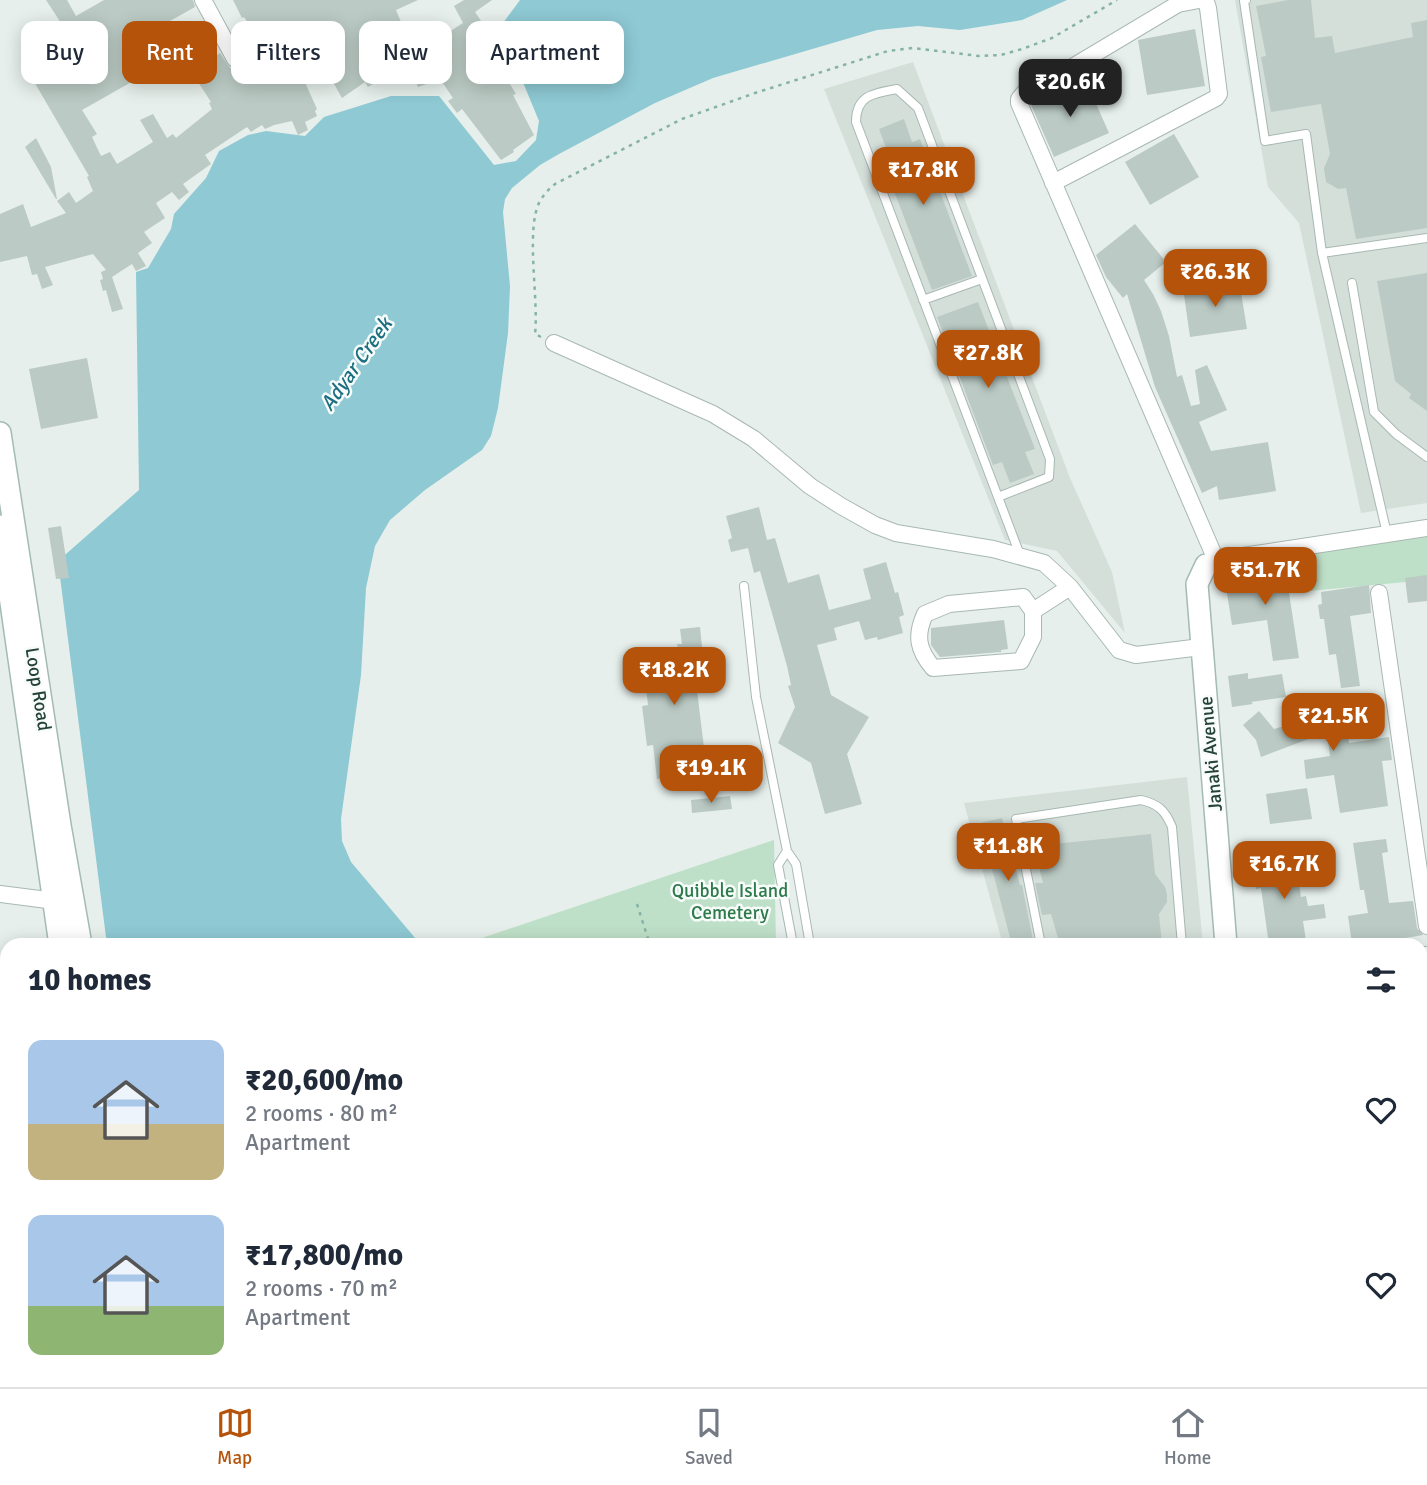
<!DOCTYPE html>
<meta charset="utf-8">
<style>
:root{--surface:#fff;--page:#f2f2f3;--text:#1f2937;--muted:#747a83;--line:#e0e1e3;--accent:#b45309}
body{margin:0;font-family:Signika,sans-serif;background:var(--page);color:var(--text);height:100vh;display:flex;flex-direction:column;font-size:26px;white-space:nowrap}
*{box-sizing:border-box;margin:0}
p{font-size:23px;color:var(--muted)}
.icon{flex:none;width:38px;height:38px;fill:none;stroke:currentColor;stroke-width:2;stroke-linecap:round;stroke-linejoin:round}
.map{position:relative;flex:1;overflow:hidden}
.details{position:absolute;left:0px;top:938px;width:1428px;height:450px;display:flex;flex-direction:column;background:var(--surface);border-radius:21px 21px 0 0;box-shadow:0 4px 18px #0003}
.details>*{flex:none}
.top-card{position:absolute;left:21px;top:21px;width:700px;height:63px;display:flex;gap:14px}
.price{position:absolute;translate:-50% -60px;padding:0 16px;border-radius:14px;background:var(--accent);color:#fff;font-size:23px;line-height:46px;filter:drop-shadow(0 2px 4px #0008)}
.price::after{content:'';position:absolute;left:50%;top:42px;width:21px;height:16px;margin-left:-10px;background:inherit;clip-path:polygon(0 0,100% 0,50% 100%)}
.price.on{background:#222;color:#fff}
ul{padding:0;list-style:none}
li{display:flex;align-items:center;gap:21px;height:175px;padding:0 28px}
li span{display:grid;place-items:center;flex:none;width:196px;height:140px;border-radius:14px;color:#555}
li>.icon{margin-inline-start:auto}
span .icon{width:84px;height:84px;fill:#fffc;stroke-width:1}
li b{font-size:30px}
h2{display:flex;justify-content:space-between;align-items:center;height:84px;padding:0 28px;font-size:30px}
.tag{padding:0 24px;border-radius:14px;background:var(--surface);box-shadow:0 4px 18px #0003;font-size:24px;line-height:63px}
.tag.on{background:var(--accent);color:#fff}
.menu{display:flex;justify-content:space-around;align-items:center;height:98px;border-top:2px solid var(--line);background:var(--surface);font-size:19px;color:var(--muted)}
.menu a{display:grid;justify-items:center;gap:4px}
.menu .on{color:var(--accent)}
.map>svg:first-child{display:block}
.built{fill:#d4dfda}
.green{fill:#bfe0c8}
.water{fill:#8ec9d4}
.building{fill:#bbcac4}
.lines{fill:none;stroke-linecap:round;stroke-linejoin:round}
.lane-casing{stroke:#a8b8b2;stroke-width:10}
.street-casing{stroke:#a8b8b2;stroke-width:18}
.secondary-casing{stroke:#a4bbb3;stroke-width:24}
.primary-casing{stroke:#c2cac8;stroke-width:24}
.path{stroke:#86b3a5;stroke-width:2.5;stroke-dasharray:3.5 5;stroke-linecap:butt}
.lane{stroke:#fff;stroke-width:8}
.street{stroke:#fff;stroke-width:16}
.secondary{stroke:#fff;stroke-width:21}
.primary{stroke:#6aa596;stroke-width:21}
.labels{text-anchor:middle;stroke-width:5;stroke-linejoin:round;paint-order:stroke}
.street-label{font-size:19px;fill:#24423a;stroke:#f7fbf9}
.park-label{font-size:19px;fill:#2d7a4b;stroke:#f7fbf9}
.water-label{font-size:21px;font-style:italic;fill:#1c6f80;stroke:#f7fbf9}
</style>
<div class="map">
<svg width="1427" height="1387" viewBox="0 0 1427 1387">
<rect width="100%" height="100%" fill="#e6efeb"/>
<path class="built" d="M1235,0H1427V503L1361,513L1299,223L1268,187Z
M913,62L1070,478L1112,572L1125,633L1057,551L1005,540L824,89Z
M1187,777L1203,945H1003L964,803Z
M1427,966V1075L1421,1054V968Z"/>
<path class="green" d="M1427,532V580L1309,591L1304,550Z
M774,840L776,945H461Z
M232,1381H567L568,1387H232Z"/>
<path class="water" d="M520,0H1067L1022,20L960,30L918,26L877,30L713,78L655,103L559,154L540,165L512,188L505,199L503,212L510,286L508,333L498,408L491,436L482,450L425,490L390,520L375,546L366,588L361,675L341,819L342,841L351,862L421,945H107L58,561L139,490L136,272L148,268L171,229L174,214L206,178L219,151L248,135L266,131L305,136L324,117L391,96H439L494,165L516,161L536,140L539,121L500,27Z
M367,1381H534L535,1387H367Z"/>
<path class="building" d="M46,0H67L76,16L104,0H193L195,7L161,26L173,45L206,28L211,37L82,110L97,134L92,137L101,156L110,152L117,164L153,142L140,120L153,114L167,138L173,134L176,138L212,109L209,103L211,102L198,82L207,76L200,67L220,53L230,68H239L244,65V55L237,41L253,30L244,17L242,18L233,0H418L396,10L412,48L439,34L441,37L463,23L454,6L464,0H492L475,12L496,43L508,69L503,73L516,94L513,95L534,135L513,150L514,152L501,160L462,109L457,113L448,101L453,98L440,79L418,87L416,81L408,84L405,76L398,79L394,71L368,87L365,82L342,98L326,70L304,80L317,109L315,111L317,116L305,122L308,130L298,135L292,121L274,125L265,129L262,125L251,132L247,127L205,155L211,164L183,184L189,192L179,200L172,192L156,203L165,218L144,232L152,243L138,253L146,266L136,271L132,264L112,277L123,309L112,312L106,290L103,291L100,280L103,279L101,272L106,270L93,254L45,267L53,285L42,289L37,274L32,275L27,256L0,262V214L23,204L31,227L66,213L57,201L69,192L76,203L93,191L87,177L89,176L29,73L31,71L23,57L26,55L21,46L35,36L48,59L67,46L53,28L61,23Z
M1288,0H1311L1315,38L1332,36L1335,53L1413,37L1411,23L1427,20V228L1356,239L1346,188L1338,189L1326,182L1324,168L1330,154L1321,104L1271,112L1261,57L1266,56L1256,6Z
M1195,29L1205,86L1147,95L1138,40Z
M1086,81L1109,133L1054,157L1031,105Z
M904,119L912,142L920,139L972,276L932,290L879,152L887,150L879,129Z
M1174,134L1199,177L1150,205L1125,162Z
M36,138L51,167L57,199H56L25,147Z
M1135,224L1166,262L1144,280L1153,294L1161,311L1169,336L1177,377L1182,375L1191,406L1200,404L1195,370L1207,365L1227,410L1199,422L1211,451L1268,442L1276,491L1219,500L1217,486L1202,493L1155,387L1127,294L1123,298L1106,277L1096,255Z
M1427,273V411L1409,398L1411,394L1395,381L1377,281Z
M1239,280L1247,329L1190,337L1183,288Z
M978,302L1035,449L1025,452L1034,474L1010,483L1002,462L993,465L937,317Z
M87,358L98,418L41,429L29,369Z
M759,507L767,540L775,538L788,583L819,574L829,610L871,599L863,569L886,562L895,593L898,592L904,615L899,617L903,633L878,640L877,637L865,640L859,621L834,628L837,640L817,645L831,695L869,717L847,754L862,804L825,814L811,763L778,743L795,707L788,686L791,685L787,666L760,571L754,573L748,548L731,552L728,540L732,538L726,516Z
M61,526L69,578L56,579L48,528Z
M1285,567L1299,658L1273,661L1267,620L1232,625L1224,575Z
M1427,575V601L1408,603L1405,578Z
M1369,585L1371,613L1350,616L1360,686L1341,688L1336,654L1329,655L1324,619H1320L1318,605L1322,604L1321,592Z
M1004,620L1008,649L1001,650V652L940,657L931,645V628Z
M700,627L703,657L693,658L707,772L657,779L653,745L647,746L642,706L648,705L643,664L633,665L632,654L678,648L677,644H682L680,629Z
M1248,673V679L1282,674L1286,697L1251,702L1253,704L1232,707L1228,676Z
M1342,694L1349,743L1389,737L1392,760L1382,761L1388,806L1340,813L1334,775L1306,779L1304,760L1330,756L1327,732L1261,757L1256,740L1243,725L1259,711L1274,729L1314,717L1311,698Z
M1307,788L1312,819L1270,824L1266,794Z
M730,796L732,809L692,813L691,800Z
M1002,818L1020,885H1022L1034,945H1012L980,823Z
M1151,834L1155,874L1165,887L1167,895V902L1159,914L1162,945H1060L1051,914L1042,915L1035,883H1043L1034,847H1039V839H1053L1054,844Z
M1386,839L1388,852L1382,853L1389,903L1413,901L1417,928L1423,935L1406,938L1407,943L1390,945L1389,939L1352,944L1348,916L1368,913L1364,890H1360L1353,843Z
M1265,855L1267,862L1295,858L1301,897L1306,896L1308,906L1324,904L1326,918L1303,921L1306,941L1291,945H1269L1261,888L1256,889L1251,857Z"/>
<g class="lines">
<defs>
<path id="lane" d="M1246,0L1244,1L1265,141L1306,134L1322,253L1387,534
M1322,253L1427,238
M1352,283L1374,412L1396,434L1427,457
M923,300L982,279
M998,497L1049,477L1050,459L918,108L897,89C874,93 856,95 856,122L998,497L1020,555
M744,586L756,697L787,851L778,865L793,945
M787,851L796,864L810,945
M1041,945L1016,819L1141,800C1158,804 1165,810 1172,827L1182,945
M1421,981L1427,980
M1421,1043L1427,1063"/>
<path id="street" d="M203,0L235,59
M1199,0L1178,4L1059,75L1024,93L1019,99V103L1216,560
M1053,183L1216,98L1219,94L1208,8L1206,2L1202,0
M554,343L713,414L754,439L810,486L841,506L875,525L896,533L993,549L1044,563L1070,587L1119,650L1136,655L1201,647
M1209,564L1216,560L1427,528
M1379,593L1427,926
M1033,611L1023,597L949,604L925,614C915,636 918,650 933,668L1021,661L1033,637V611L1070,587
M0,894L63,902
M1421,956L1427,955
M1421,1117H1427
M0,1133L7,1129
M0,1219L7,1215
M1421,1235L1427,1236
M0,1282L7,1293
M822,1381L844,1387
M0,1383L7,1378
M715,1387L719,1381
M991,1387L992,1381"/>
<path id="secondary" d="M0,433L60,825L81,945
M0,526L60,945
M1206,565L1197,584L1226,945
M221,1381V1387
M1292,1387L1293,1381"/>
<path id="primary" d="M0,1019L7,1021
M0,1036L7,1038
M1327,1381L1354,1387
M1406,1381L1427,1386"/>
</defs>
<use href="#lane" class="lane-casing"/>
<use href="#street" class="street-casing"/>
<use href="#secondary" class="secondary-casing"/>
<use href="#primary" class="primary-casing"/>
<path class="path" d="M541,337L535,334C539,299 525,228 540,201C544,194 549,189 555,184L682,119L755,93L888,51L913,48L979,56L1001,55L1022,49L1052,38L1117,0
M637,904L650,945"/>
<use href="#lane" class="lane"/>
<use href="#street" class="street"/>
<use href="#secondary" class="secondary"/>
<use href="#primary" class="primary"/>
</g>
<g class="labels">
<g class="street-label">
<text transform="translate(39 689) rotate(81)" y="7">Loop Road</text>
<text transform="translate(1210 754) rotate(-95)" y="7">Janaki Avenue</text>
</g>
<g class="park-label">
<text x="730" y="897">Quibble Island<tspan x="730" dy="22">Cemetery</tspan></text>
</g>
<g class="water-label">
<text transform="translate(356 364) rotate(-55)" y="7">Adyar Creek</text>
</g>
</g>
</svg>
<b class="price on" style="left:1070px;top:119px">₹20.6K</b>
<b class="price" style="left:923px;top:207px">₹17.8K</b>
<b class="price" style="left:1215px;top:309px">₹26.3K</b>
<b class="price" style="left:988px;top:390px">₹27.8K</b>
<b class="price" style="left:1265px;top:607px">₹51.7K</b>
<b class="price" style="left:674px;top:707px">₹18.2K</b>
<b class="price" style="left:1333px;top:753px">₹21.5K</b>
<b class="price" style="left:711px;top:805px">₹19.1K</b>
<b class="price" style="left:1008px;top:883px">₹11.8K</b>
<b class="price" style="left:1284px;top:901px">₹16.7K</b>
<div class="top-card">
<a class="tag">Buy</a>
<a class="tag on">Rent</a>
<a class="tag">Filters</a>
<a class="tag">New</a>
<a class="tag">Apartment</a>
</div>
<section class="details">
<h2>10 homes<svg class="icon" aria-label="filters" viewBox="0 0 24 24"><path d="M4 7h16M4 17h16"/><circle cx="9" cy="7" r="2"/><circle cx="15" cy="17" r="2"/></svg></h2>
<ul>
<li><span style="background:linear-gradient(#a9c7e8 60%,#c2b280 0)"><svg class="icon" aria-label="home" viewBox="0 0 24 24"><path d="M3 11l9-7 9 7M6 9v11h12V9"/></svg></span><div><b>₹20,600/mo</b><p>2 rooms · 80 m²</p><p>Apartment</p></div><svg class="icon" aria-label="heart" viewBox="0 0 24 24"><path d="M12 20l-8-8c-3-5 5-10 8-4 3-6 11-1 8 4z"/></svg></li>
<li><span style="background:linear-gradient(#a9c7e8 65%,#8fb573 0)"><svg class="icon" aria-label="home" viewBox="0 0 24 24"><path d="M3 11l9-7 9 7M6 9v11h12V9"/></svg></span><div><b>₹17,800/mo</b><p>2 rooms · 70 m²</p><p>Apartment</p></div><svg class="icon" aria-label="heart" viewBox="0 0 24 24"><path d="M12 20l-8-8c-3-5 5-10 8-4 3-6 11-1 8 4z"/></svg></li>
</ul>
</section>
</div>
<nav class="menu">
<a class="on"><svg class="icon" aria-label="map" viewBox="0 0 24 24"><path d="M3 6l6-2 6 2 6-2v14l-6 2-6-2-6 2zM9 4v14M15 6v14"/></svg>Map</a>
<a><svg class="icon" aria-label="saved" viewBox="0 0 24 24"><path d="M7 4h10v16l-5-4-5 4z"/></svg>Saved</a>
<a><svg class="icon" aria-label="home" viewBox="0 0 24 24"><path d="M3 11l9-7 9 7M6 9v11h12V9"/></svg>Home</a>
</nav>
